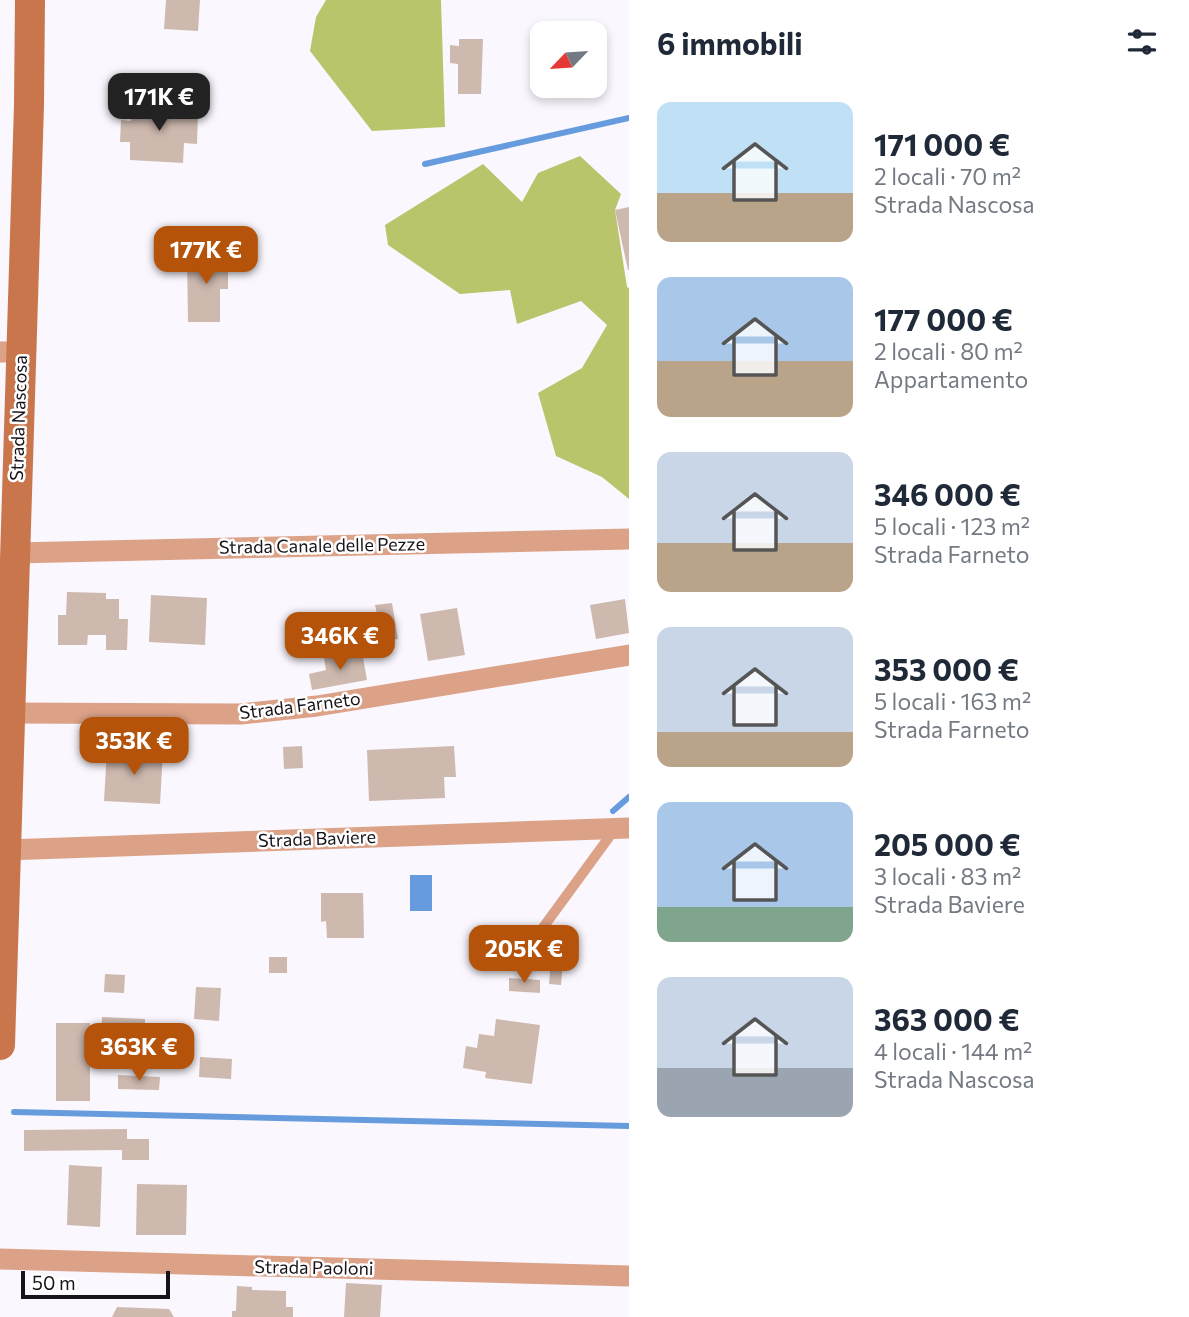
<!DOCTYPE html>
<html lang="it">
<meta charset="utf-8">
<style>
:root{--surface:#fff;--page:#f2f2f3;--text:#1f2937;--muted:#747a83;--accent:#b45309}
body{margin:0;font-family:Commissioner,sans-serif;background:var(--page);color:var(--text);height:100vh;display:flex;flex-direction:column;font-size:26px;white-space:nowrap}
*{box-sizing:border-box;margin:0}
p{font-size:23px;color:var(--muted)}
.icon{flex:none;width:38px;height:38px;fill:none;stroke:currentColor;stroke-width:2;stroke-linecap:round;stroke-linejoin:round}
.map{position:relative;flex:1;overflow:hidden}
.side{display:flex;flex-direction:column;background:var(--surface);width:560px}
.side>*{flex:none}
.needle{width:46px;rotate:245deg}
.buttons{position:absolute;left:530px;top:21px;display:grid;gap:14px}
.buttons a{display:grid;place-items:center;width:77px;height:77px;border-radius:14px;background:var(--surface);box-shadow:0 4px 10px #0003;font-size:35px}
.scale{position:absolute;left:21px;bottom:18px;width:149px;box-sizing:border-box;padding-left:7px;border:4px solid #171319;border-top:0;font-size:19px;line-height:24px;white-space:nowrap;color:#171319;-webkit-text-stroke:5px #fff;paint-order:stroke}
.price{position:absolute;translate:-50% -60px;padding:0 16px;border-radius:14px;background:var(--accent);color:#fff;font-size:23px;line-height:46px;filter:drop-shadow(0 2px 4px #0008)}
.price::after{content:'';position:absolute;left:50%;top:42px;width:21px;height:16px;margin-left:-10px;background:inherit;clip-path:polygon(0 0,100% 0,50% 100%)}
.price.selected{background:#222;color:#fff}
ul{padding:0;list-style:none}
li{display:flex;align-items:center;gap:21px;height:175px;padding:0 28px}
li span{display:grid;place-items:center;flex:none;width:196px;height:140px;border-radius:14px;color:#555}
li>.icon{margin-inline-start:auto}
span .icon{width:84px;height:84px;fill:#fffc;stroke-width:1}
li b{font-size:30px}
h2{display:flex;justify-content:space-between;align-items:center;height:84px;padding:0 28px;font-size:30px}
main{display:flex;flex:1;min-height:0}
.map>svg:first-child{display:block}
.forest{fill:#bac46b}
.water{fill:#669cde}
.lines{fill:none;stroke-linecap:round;stroke-linejoin:round}
.stream{stroke:#669cde;stroke-width:6}
.building{fill:#ceb9af}
.lane{stroke:#dca287;stroke-width:10}
.street{stroke:#dca287;stroke-width:21}
.secondary{stroke:#c9764d;stroke-width:30}
.labels{text-anchor:middle;stroke-width:5;stroke-linejoin:round;paint-order:stroke}
.street-label{font-size:18px;fill:#171319;stroke:#fff}
</style>
<main>
<div class="map">
<svg width="629" height="1317" viewBox="0 0 629 1317">
<rect width="100%" height="100%" fill="#fbf7fe"/>
<path class="forest" d="M326,0H441L445,127L372,131L310,51L316,17Z
M580,156L621,194L615,210L627,287L629,288V499L602,477L556,456L538,393L582,368L607,325L581,301L517,324L510,290L460,294L388,245L385,225L483,164L522,202L538,173Z"/>
<path class="water" d="M410,875H432V911H410Z"/>
<g class="lines">
<path class="stream" d="M425,164L629,118
M613,811L629,797
M14,1112L629,1126"/>
</g>
<path class="building" d="M166,0H200L198,31L164,29Z
M459,39H483L481,94H458V64L450,63V45L459,46Z
M132,104L188,107L187,112L198,113L197,144L184,143L183,163L130,160V142H120L121,120L131,121Z
M629,207V270H628L615,210Z
M228,253V289H220V322H188L187,254Z
M67,592L106,593V599H119V619H128L127,650H106V635H88L87,645H58V615H66Z
M151,595L207,598L205,645L149,642Z
M625,599L629,633L596,639L590,605Z
M392,603L398,639L355,645L351,617L377,614L375,605Z
M457,608L465,655L428,661L420,614Z
M362,652L367,680L312,690L309,674L326,670L324,658Z
M302,746L303,768L284,769L283,747Z
M454,746L456,777H444L445,798L369,801L367,750Z
M107,749L163,752L160,804L104,801Z
M321,893H363L364,938H327L326,921L321,922Z
M269,957H287V973H269Z
M551,960L563,961L561,985L549,984Z
M105,974L125,975L124,993L104,992Z
M509,978L540,980V993L509,991Z
M196,987L221,988L219,1021L194,1019Z
M102,1017L145,1019V1050H122L123,1038L101,1037Z
M496,1019L540,1025L532,1084L485,1078L486,1072L463,1068L466,1046L477,1048L479,1034L494,1036Z
M56,1023H90V1101H56Z
M200,1057L232,1059L231,1079L199,1077Z
M118,1075L160,1077L159,1090L118,1089Z
M127,1129V1139H149V1160H122V1150L24,1151V1130Z
M69,1165L102,1167L100,1227L67,1225Z
M137,1184L187,1185L186,1235H136Z
M346,1283L382,1285L380,1317H344Z
M237,1286L252,1287V1290L286,1291V1307H293V1317H232V1311H236Z
M117,1307L169,1309L174,1317H112Z"/>
<g class="lines">
<path class="lane" d="M531,944L615,829"/>
<path class="street" d="M0,352H21
M15,553L629,539
M10,713L241,714L317,706L629,655
M6,850L629,828
M0,1259L629,1276"/>
<path class="secondary" d="M0,1045L29,105L30,0"/>
</g>
<g class="labels">
<g class="street-label">
<text transform="translate(19 418) rotate(-88)" y="6">Strada Nascosa</text>
<text transform="translate(322 546) rotate(-1)" y="6">Strada Canale delle Pezze</text>
<text transform="translate(300 706) rotate(-7)" y="6">Strada Farneto</text>
<text transform="translate(317 839) rotate(-2)" y="6">Strada Baviere</text>
<text transform="translate(314 1268) rotate(1)" y="6">Strada Paoloni</text>
</g>
</g>
</svg>
<div class="buttons">
<a><svg class="needle" viewBox="-14 -14 28 28"><path d="M0-13l5 13h-10z" fill="#e53935"/><path d="M0 13l5-13h-10z" fill="#747a83"/></svg></a>
</div>
<div class="scale">50 m</div>
<b class="price selected" style="left:159px;top:133px">171K €</b>
<b class="price" style="left:206px;top:286px">177K €</b>
<b class="price" style="left:340px;top:672px">346K €</b>
<b class="price" style="left:134px;top:777px">353K €</b>
<b class="price" style="left:524px;top:985px">205K €</b>
<b class="price" style="left:139px;top:1083px">363K €</b>
</div>
<section class="side">
<h2>6 immobili<svg class="icon" aria-label="filters" viewBox="0 0 24 24"><path d="M4 7h16M4 17h16"/><circle cx="9" cy="7" r="2"/><circle cx="15" cy="17" r="2"/></svg></h2>
<ul>
<li><span style="background:linear-gradient(#bfe0f5 65%,#b9a48a 0)"><svg class="icon" aria-label="home" viewBox="0 0 24 24"><path d="M3 11l9-7 9 7M6 9v11h12V9"/></svg></span><div><b>171 000 €</b><p>2 locali · 70 m²</p><p>Strada Nascosa</p></div></li>
<li><span style="background:linear-gradient(#a9c7e8 60%,#b9a48a 0)"><svg class="icon" aria-label="home" viewBox="0 0 24 24"><path d="M3 11l9-7 9 7M6 9v11h12V9"/></svg></span><div><b>177 000 €</b><p>2 locali · 80 m²</p><p>Appartamento</p></div></li>
<li><span style="background:linear-gradient(#c9d6e8 65%,#b9a48a 0)"><svg class="icon" aria-label="home" viewBox="0 0 24 24"><path d="M3 11l9-7 9 7M6 9v11h12V9"/></svg></span><div><b>346 000 €</b><p>5 locali · 123 m²</p><p>Strada Farneto</p></div></li>
<li><span style="background:linear-gradient(#c9d6e8 75%,#b9a48a 0)"><svg class="icon" aria-label="home" viewBox="0 0 24 24"><path d="M3 11l9-7 9 7M6 9v11h12V9"/></svg></span><div><b>353 000 €</b><p>5 locali · 163 m²</p><p>Strada Farneto</p></div></li>
<li><span style="background:linear-gradient(#a9c7e8 75%,#7fa58c 0)"><svg class="icon" aria-label="home" viewBox="0 0 24 24"><path d="M3 11l9-7 9 7M6 9v11h12V9"/></svg></span><div><b>205 000 €</b><p>3 locali · 83 m²</p><p>Strada Baviere</p></div></li>
<li><span style="background:linear-gradient(#c9d6e8 65%,#9aa5b1 0)"><svg class="icon" aria-label="home" viewBox="0 0 24 24"><path d="M3 11l9-7 9 7M6 9v11h12V9"/></svg></span><div><b>363 000 €</b><p>4 locali · 144 m²</p><p>Strada Nascosa</p></div></li>
</ul>
</section>
</main>
